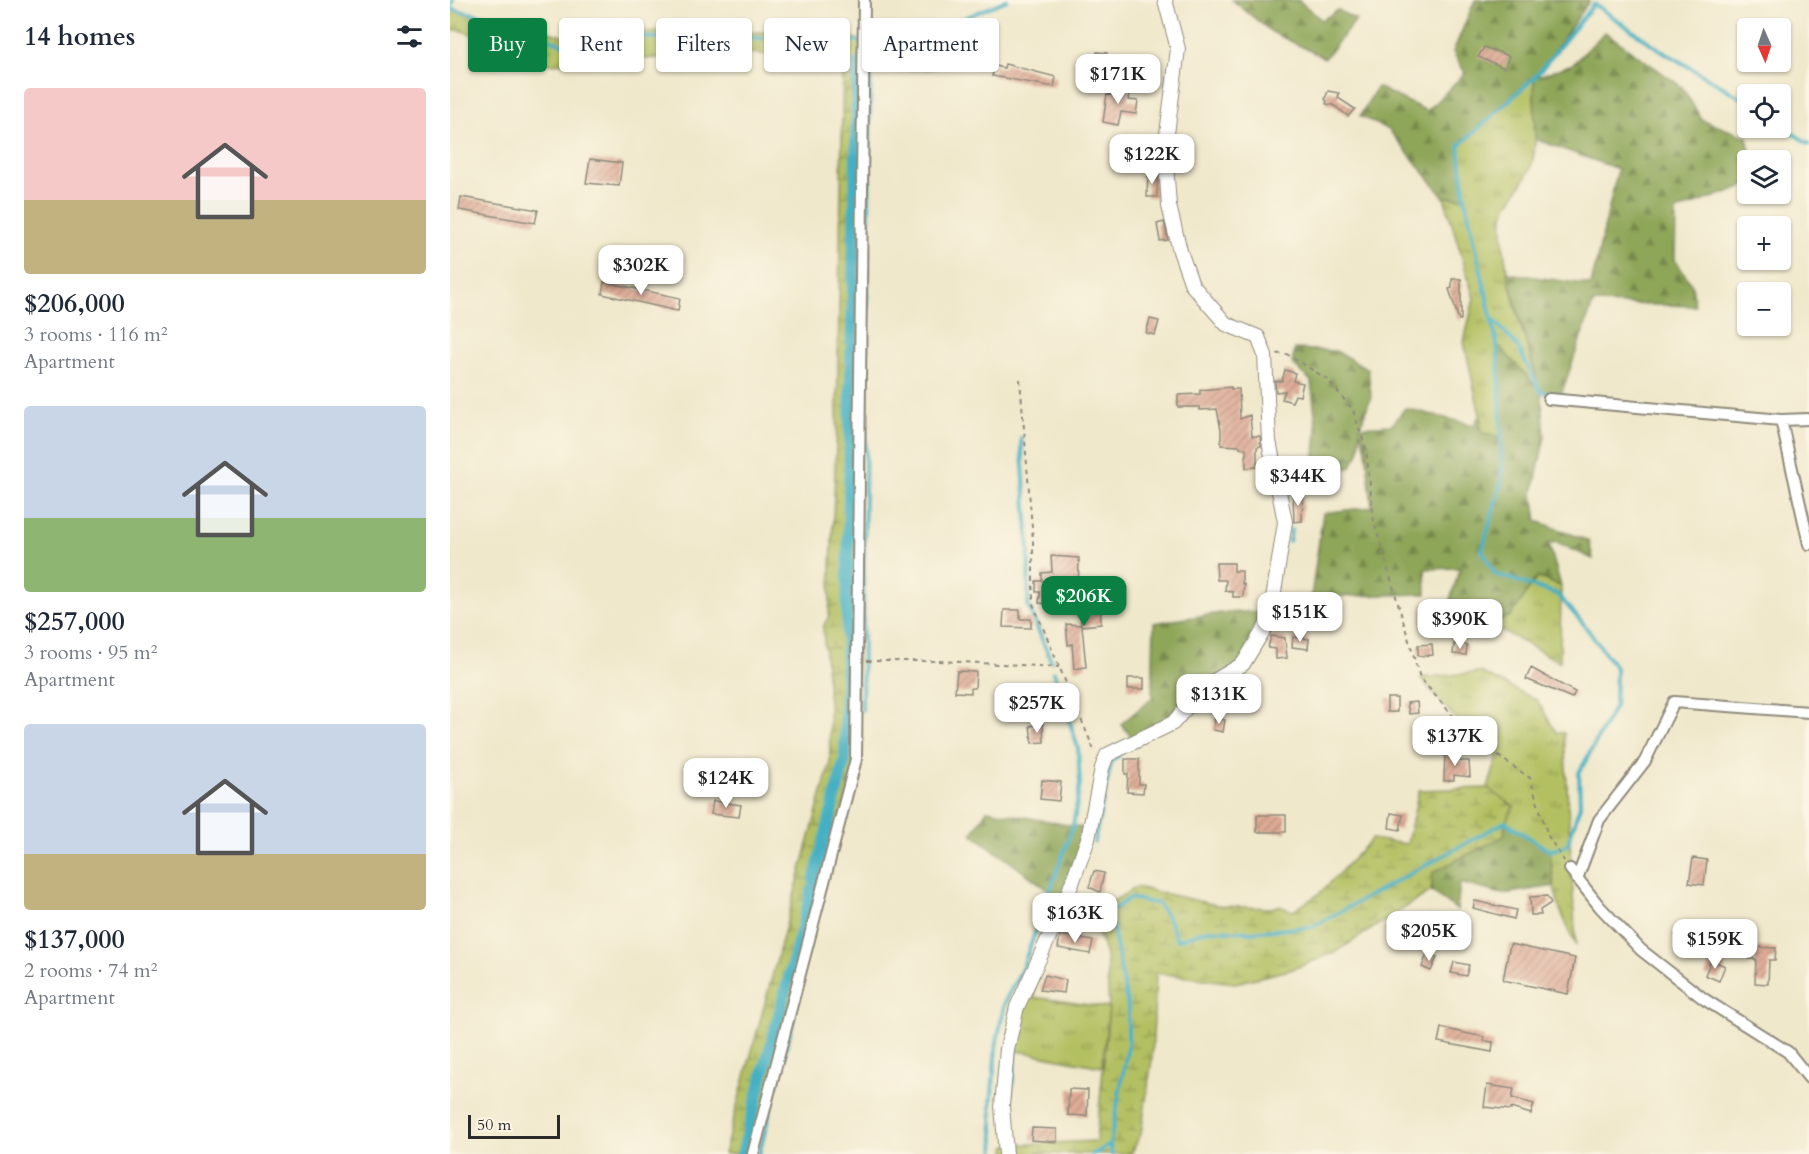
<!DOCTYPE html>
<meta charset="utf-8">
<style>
:root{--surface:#fff;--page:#f2f2f3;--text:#1f2937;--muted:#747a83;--accent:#0b8043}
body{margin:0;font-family:Cardo,serif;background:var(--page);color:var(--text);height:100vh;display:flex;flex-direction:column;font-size:22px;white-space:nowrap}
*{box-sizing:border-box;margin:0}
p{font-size:20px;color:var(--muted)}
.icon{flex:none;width:33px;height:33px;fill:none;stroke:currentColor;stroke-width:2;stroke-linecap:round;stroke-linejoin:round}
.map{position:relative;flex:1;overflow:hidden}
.details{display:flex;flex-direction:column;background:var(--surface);width:450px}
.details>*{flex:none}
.hud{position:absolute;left:18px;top:18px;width:570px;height:54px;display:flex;gap:12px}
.needle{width:39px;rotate:177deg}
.tools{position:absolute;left:1287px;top:18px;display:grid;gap:12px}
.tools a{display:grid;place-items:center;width:54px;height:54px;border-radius:6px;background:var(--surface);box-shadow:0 2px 4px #0004;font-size:30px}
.scale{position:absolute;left:18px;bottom:15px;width:92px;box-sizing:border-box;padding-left:6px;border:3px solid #2b2b2b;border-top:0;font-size:16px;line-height:21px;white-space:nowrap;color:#2b2b2b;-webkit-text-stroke:4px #fcf5e5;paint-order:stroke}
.price{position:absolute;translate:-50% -51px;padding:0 14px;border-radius:12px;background:#fff;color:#222;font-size:20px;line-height:39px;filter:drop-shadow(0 2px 3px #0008)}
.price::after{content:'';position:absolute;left:50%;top:36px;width:18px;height:14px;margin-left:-9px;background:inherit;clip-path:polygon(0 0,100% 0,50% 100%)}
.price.current{background:var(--accent);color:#fff}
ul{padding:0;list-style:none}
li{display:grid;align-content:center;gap:12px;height:318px;padding:0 24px}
li span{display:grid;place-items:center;height:186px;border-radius:6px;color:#555}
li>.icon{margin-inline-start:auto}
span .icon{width:108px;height:108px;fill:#fffc;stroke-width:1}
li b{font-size:26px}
h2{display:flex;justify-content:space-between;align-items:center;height:72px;padding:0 24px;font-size:26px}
.tag{padding:0 21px;border-radius:6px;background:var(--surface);box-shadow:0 2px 4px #0004;font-size:21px;line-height:54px}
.tag.current{background:var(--accent);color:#fff}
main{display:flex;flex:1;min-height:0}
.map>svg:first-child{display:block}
.grass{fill:url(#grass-tufts);stroke:#6f7646;stroke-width:1.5}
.forest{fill:url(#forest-firs);stroke:#5c6842;stroke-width:1.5}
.wetland{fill:url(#wetland-marsh);stroke:#6f7646;stroke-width:1.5}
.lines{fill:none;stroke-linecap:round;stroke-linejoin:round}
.stream{stroke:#45b0c3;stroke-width:4}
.canal{stroke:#45b0c3;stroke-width:12}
.building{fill:url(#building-hatch)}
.minor-casing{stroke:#8e8a7b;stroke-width:14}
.tertiary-casing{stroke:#8e8a7b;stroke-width:16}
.path{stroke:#8e8a7b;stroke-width:2;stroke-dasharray:4.5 4.5;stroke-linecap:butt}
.minor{stroke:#fff;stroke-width:10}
.tertiary{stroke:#fff;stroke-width:14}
</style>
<main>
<section class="details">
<h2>14 homes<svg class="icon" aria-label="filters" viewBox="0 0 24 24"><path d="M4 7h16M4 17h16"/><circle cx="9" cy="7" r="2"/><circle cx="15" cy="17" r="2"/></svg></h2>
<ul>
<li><span style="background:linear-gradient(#f6c9c9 60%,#c2b280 0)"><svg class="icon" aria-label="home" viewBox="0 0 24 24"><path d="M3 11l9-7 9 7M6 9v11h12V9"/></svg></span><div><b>$206,000</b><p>3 rooms · 116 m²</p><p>Apartment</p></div></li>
<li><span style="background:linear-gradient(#c9d6e8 60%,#8fb573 0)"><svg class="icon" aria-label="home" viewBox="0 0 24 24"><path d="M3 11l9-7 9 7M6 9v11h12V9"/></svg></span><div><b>$257,000</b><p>3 rooms · 95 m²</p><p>Apartment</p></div></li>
<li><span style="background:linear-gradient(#c9d6e8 70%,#c2b280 0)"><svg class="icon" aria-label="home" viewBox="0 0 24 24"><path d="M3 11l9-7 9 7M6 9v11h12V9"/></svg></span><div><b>$137,000</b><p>2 rooms · 74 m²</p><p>Apartment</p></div></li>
</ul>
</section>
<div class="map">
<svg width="1359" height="1154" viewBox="0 0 1359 1154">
<defs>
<pattern id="grass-tufts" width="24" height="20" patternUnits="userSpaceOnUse" patternTransform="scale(1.5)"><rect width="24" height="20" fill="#b3c062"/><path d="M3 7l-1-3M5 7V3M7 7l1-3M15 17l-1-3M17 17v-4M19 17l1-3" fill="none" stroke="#929c51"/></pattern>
<pattern id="forest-firs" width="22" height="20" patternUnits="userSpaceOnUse" patternTransform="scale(1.5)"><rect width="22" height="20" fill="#8ea658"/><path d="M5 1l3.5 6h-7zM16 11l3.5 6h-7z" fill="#748749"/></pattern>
<pattern id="wetland-marsh" width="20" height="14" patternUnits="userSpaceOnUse" patternTransform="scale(1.5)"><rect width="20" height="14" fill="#b3c062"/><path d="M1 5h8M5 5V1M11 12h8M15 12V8" fill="none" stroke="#929c51"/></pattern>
<pattern id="building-hatch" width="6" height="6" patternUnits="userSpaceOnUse" patternTransform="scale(1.5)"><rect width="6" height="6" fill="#deaa95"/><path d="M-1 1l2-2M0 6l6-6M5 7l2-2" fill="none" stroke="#b48b7a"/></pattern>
</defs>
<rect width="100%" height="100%" fill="#fcf5e5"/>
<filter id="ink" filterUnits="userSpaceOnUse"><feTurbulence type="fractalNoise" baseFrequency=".0167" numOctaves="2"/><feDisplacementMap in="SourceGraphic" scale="12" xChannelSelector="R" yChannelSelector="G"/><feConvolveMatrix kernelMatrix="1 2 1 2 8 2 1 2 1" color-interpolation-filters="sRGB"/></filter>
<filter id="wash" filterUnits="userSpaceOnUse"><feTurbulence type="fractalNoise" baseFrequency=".008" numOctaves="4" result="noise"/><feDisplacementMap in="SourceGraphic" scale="24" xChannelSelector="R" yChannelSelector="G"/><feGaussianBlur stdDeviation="1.35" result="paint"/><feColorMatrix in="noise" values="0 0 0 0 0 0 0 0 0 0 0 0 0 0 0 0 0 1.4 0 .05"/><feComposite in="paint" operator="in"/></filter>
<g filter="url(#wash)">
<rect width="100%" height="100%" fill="#f0e8cb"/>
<path class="grass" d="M1085,77C1085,102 1089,147 1080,169C1076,181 1053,208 1053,217C1050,273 1075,338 1091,392L1047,345L1052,437L1032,433L1030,415L1014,342L1024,298L994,197L1015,198L1009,146Z
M1087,577L1111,586L1110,662L1039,624L1061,616Z
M1030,672L1087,700L1106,732L1114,733L1126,946L1109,907L1104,886L1100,851L1055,822L1064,807L1038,788L1048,756L1022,738L970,678Z
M587,975L584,997L659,1008L652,1067L557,1049Z"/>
<path class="forest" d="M782,0H848L872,20L888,10L906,20L875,58L822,32Z
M1025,0H1140L1086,77L1123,64L1155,32L1232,87L1252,120L1297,137L1302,160H1298L1297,185L1226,211L1225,260L1242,285L1245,306L1143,303L1111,395L1091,392L1095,436L1083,493L1087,521L1139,541L1143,559L1106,542L1099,544L1111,586L1087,577L1061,616L1039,624L1000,600L1010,568L975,569L976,594L861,597L873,513L922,507L916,449L910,430L909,453L900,468H873L867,478H863L867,431L861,381L842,363L845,349L886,351L918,369L921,397L910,427L942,425L955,408L1024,425L1030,415L1032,433L1051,437L1047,344L1090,390L1057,273L1141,285L1168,169L1085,139L1084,78L1009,146L1015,198L994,197L939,130L910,116L927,87L977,111L1015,73L1003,52Z
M821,611L793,664L754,687L723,723L685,741L671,724L702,698L704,623L771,613Z
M537,810L640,829L615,902L522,834Z
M1055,822L1100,851L1104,886L1052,894L1010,883L1007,910L981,891L983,872L1054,836Z"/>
<path class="wetland" d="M0,10L48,19L125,39L204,31L236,36L249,41L280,33L322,32L352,35L360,23L416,42L446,41L476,31L486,68L413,73L406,759L303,1154H274L380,763L379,704L373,627L379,616L387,423L393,69L347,67L342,57L288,52L238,67L209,58L98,64L66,49L9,30L0,31Z
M1038,788L1064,807L1055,822L1054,836L983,872L981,891L884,953L840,970L785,983L706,973L702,1059L691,1134L681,1154H556V1145L646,1141L659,1008L656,955L643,918L652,908L686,887L771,906L820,908L829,906L843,911L870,893L922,839L957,844L969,790Z"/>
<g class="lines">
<path class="stream" d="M0,9L48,19L120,47L175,36L228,39L255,52L287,39L338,37L352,40L360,34L412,42
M0,9L3,0
M416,42L446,41L500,24L557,0
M1330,125L1359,144
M1042,318L1068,347L1091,392L1113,395
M571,438L579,549L578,605L601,661
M839,541L841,530
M412,710L421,56L426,51L427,41
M644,842L662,760L669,756
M569,1026L560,1105L564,1145L571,1154
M660,1144L662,1154
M309,1154L344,1018
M545,1154L541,1106L546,1047L555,1002L572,969L623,826L630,784L628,748L604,672
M642,1154L648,1152L660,1144L678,1046V1008L660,912L680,898L708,904L719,919L727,940L758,930L800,932L862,927L1055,822L1100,851L1117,845L1130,806L1129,773L1165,706L1166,668L1135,626L1107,594L1045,574L1032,550L1052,480L1050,397L1047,344L1015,198L1009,146L1085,77L1144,4L1209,49L1298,102"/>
<path class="canal" d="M364,881L395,759L401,370L408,64
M292,1154L362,890"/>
</g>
<g id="blocks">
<path class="building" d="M1034,47L1059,56L1055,68L1028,57Z
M647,52L657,53L654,74L645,73Z
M555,64L606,77L604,87L542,76L545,66L554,68Z
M662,86L680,90L678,100L688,101L686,114L671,112L668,125L653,122L657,94L660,95Z
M878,91L889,93L888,98L905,109L898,116L883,105L876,104L877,101L875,99Z
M140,159L172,163L169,186L136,183Z
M698,172L708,173L707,197H697Z
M11,197L88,210L85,223L9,210Z
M714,222L718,240L710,241L707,224Z
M1002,279H1011V320H1009L999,289L1002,288Z
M154,282L230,298L228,311L152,294Z
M700,319L709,321L705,335L696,333Z
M835,370L845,373L843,381L853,383L850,396L845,395L842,402L832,399L835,391L826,392L825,381H832Z
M781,387V389H789L790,419L800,415L802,436H810L811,446L807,447V467L796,468V449L790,448V446L771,445V430L767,409L750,410V407H728V395L750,394V390Z
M843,494H853L852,521L844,522Z
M601,556L629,558L628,595H605L604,604L589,603L590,592H586V581H592V573L602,572Z
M766,563H784V571H792V584H794L793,597H783V592L775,591L776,580H767Z
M650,593L651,624L632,626L636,667L624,669L622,644L618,645L616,624L631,625L630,594Z
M972,605H984L982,628H971Z
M554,610H570V619H581V628L553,627Z
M821,636L835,638L837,658L826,659V649L818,648Z
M843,637L859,639L858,649L842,647Z
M982,644L983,655L968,656V645Z
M1004,644L1017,645L1016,655L1003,654Z
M1081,668L1125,692L1122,698L1076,679Z
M507,671L526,672L525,688H521V693L505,692Z
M678,678H694V689H678Z
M795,695L806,696L805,712L789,711L790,701H795Z
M937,698H947V712H937Z
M967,702L968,713L959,714L957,703Z
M765,718L775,720L773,732L763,730Z
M593,724L594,742L582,743L580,726Z
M995,751H1003V761H1019L1020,777L1004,775V780L994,781Z
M675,759H689V784H694L693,793L677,792L678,774H675Z
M592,780L611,782L609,801L590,799Z
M263,801L291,805L289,817L261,814Z
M941,813L953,815L950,830L939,828Z
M807,815H836V832H807Z
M1243,858L1257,860L1254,885L1239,883Z
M644,871L654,873L650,892L639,887Z
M1097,896L1101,903L1090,910L1091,915H1081L1080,897Z
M1025,901L1066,910L1064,919L1023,908Z
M1230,926L1246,935L1241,943L1225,935Z
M610,935L643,941L640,954L608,948Z
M1060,944L1125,958L1118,994L1053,980Z
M1299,947L1326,948L1325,960H1319L1318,984L1305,983L1306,959H1299Z
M977,954L987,957L981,971L972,967Z
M1261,960L1275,966L1269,981L1255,975Z
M1004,962L1019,965L1016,976L1001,973Z
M595,975L616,980L614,993L590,990Z
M991,1028L1034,1037V1041L1043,1042L1042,1052L988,1042Z
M1037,1085L1064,1089L1062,1098L1084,1104L1081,1114L1061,1108V1110L1034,1107Z
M619,1089L638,1090L637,1116L618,1115Z
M582,1128L607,1129V1142L581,1140Z"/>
</g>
</g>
<g filter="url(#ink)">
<use href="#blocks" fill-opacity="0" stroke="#8e8a7b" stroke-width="1.5"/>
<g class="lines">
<defs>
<path id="minor" d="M1099,399L1331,420L1359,419
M1331,420L1359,544
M1120,869L1150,907L1191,950L1254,999L1338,1052L1359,1078
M1127,879L1149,820L1195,761L1224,702L1359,712
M303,1154L406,759L414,0"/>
<path id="tertiary" d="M556,1154L552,1106L557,1049L567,1007L615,902L638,839L652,768L657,755L723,723L754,687L793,664L816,626L821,611L835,522L819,441L815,355L808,337L776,324L742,285L730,251L719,206L715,149L728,49L715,0"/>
</defs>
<use href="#minor" class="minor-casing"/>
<use href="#tertiary" class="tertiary-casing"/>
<path class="path" d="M827,354L835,353L877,379L903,410L916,449L924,522L970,678L1022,738L1080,778L1098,836L1114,861
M570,379L583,540V604L644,750
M417,661H490L609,667"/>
<use href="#minor" class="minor"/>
<use href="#tertiary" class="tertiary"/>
</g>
</g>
</svg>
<div class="tools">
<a><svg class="needle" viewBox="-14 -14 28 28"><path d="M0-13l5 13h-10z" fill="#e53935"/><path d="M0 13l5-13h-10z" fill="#747a83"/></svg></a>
<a><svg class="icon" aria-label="locate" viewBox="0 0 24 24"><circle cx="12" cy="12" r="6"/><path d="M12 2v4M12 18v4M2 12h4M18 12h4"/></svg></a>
<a><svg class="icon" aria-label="layers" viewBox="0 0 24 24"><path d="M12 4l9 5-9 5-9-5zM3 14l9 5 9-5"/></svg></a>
<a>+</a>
<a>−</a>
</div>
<div class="scale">50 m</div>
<b class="price" style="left:668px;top:105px">$171K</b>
<b class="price" style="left:702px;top:185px">$122K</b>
<b class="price" style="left:191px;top:296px">$302K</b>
<b class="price" style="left:848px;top:507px">$344K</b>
<b class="price current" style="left:634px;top:627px">$206K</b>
<b class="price" style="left:850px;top:643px">$151K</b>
<b class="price" style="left:1010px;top:650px">$390K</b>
<b class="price" style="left:769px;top:725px">$131K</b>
<b class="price" style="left:587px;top:734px">$257K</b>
<b class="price" style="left:1005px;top:767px">$137K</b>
<b class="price" style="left:276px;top:809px">$124K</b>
<b class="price" style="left:625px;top:944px">$163K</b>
<b class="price" style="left:979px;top:962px">$205K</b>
<b class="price" style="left:1265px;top:970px">$159K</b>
<div class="hud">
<a class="tag current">Buy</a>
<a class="tag">Rent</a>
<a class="tag">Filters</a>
<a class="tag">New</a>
<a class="tag">Apartment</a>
</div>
</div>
</main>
